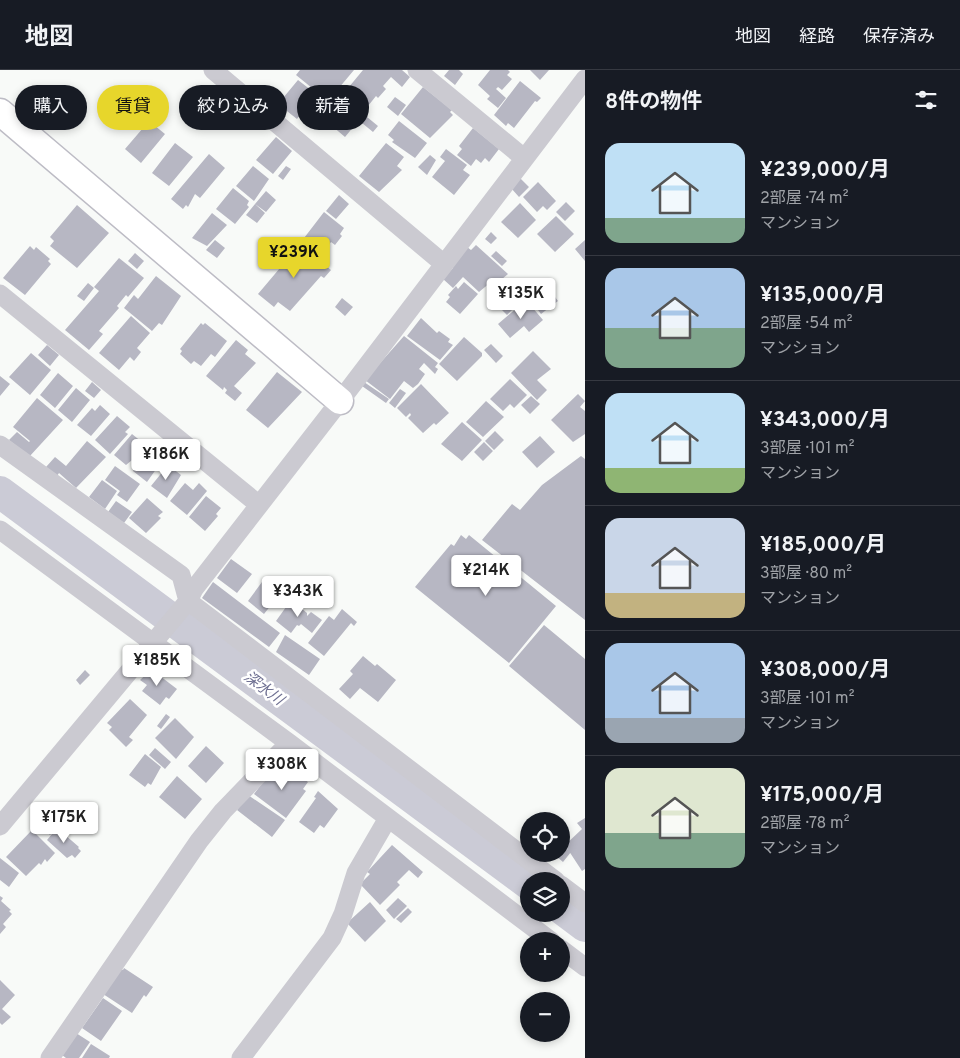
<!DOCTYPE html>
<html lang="ja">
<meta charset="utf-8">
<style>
:root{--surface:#171b24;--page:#242831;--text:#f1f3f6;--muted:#9ea1a6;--line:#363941;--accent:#e7d62b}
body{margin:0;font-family:Overpass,"Noto Sans JP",sans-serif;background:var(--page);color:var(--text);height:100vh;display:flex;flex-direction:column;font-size:19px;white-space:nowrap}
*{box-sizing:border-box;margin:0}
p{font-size:16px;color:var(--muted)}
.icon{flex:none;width:28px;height:28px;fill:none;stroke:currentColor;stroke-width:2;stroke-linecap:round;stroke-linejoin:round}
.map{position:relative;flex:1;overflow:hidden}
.sheet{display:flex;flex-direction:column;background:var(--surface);width:375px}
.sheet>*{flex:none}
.hud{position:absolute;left:15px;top:15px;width:475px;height:45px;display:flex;gap:10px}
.controls{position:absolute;left:520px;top:742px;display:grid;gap:10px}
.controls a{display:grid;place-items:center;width:50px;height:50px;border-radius:50%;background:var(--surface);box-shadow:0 2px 8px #0003;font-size:25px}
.price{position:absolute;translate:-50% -42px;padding:0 11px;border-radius:5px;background:#fff;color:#222;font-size:16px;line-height:32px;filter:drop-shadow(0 1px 2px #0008)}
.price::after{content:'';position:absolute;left:50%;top:30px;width:15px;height:11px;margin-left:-8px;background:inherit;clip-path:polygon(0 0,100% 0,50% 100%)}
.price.current{background:var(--accent);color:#111}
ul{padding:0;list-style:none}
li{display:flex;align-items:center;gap:15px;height:125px;padding:0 20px}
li+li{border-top:1px solid var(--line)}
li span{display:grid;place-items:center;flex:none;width:140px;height:100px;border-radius:15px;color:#555}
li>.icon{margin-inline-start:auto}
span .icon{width:60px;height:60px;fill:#fffc;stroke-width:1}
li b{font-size:21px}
h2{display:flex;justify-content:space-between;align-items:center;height:60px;padding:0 20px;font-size:21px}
.pill{padding:0 18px;border-radius:22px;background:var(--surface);box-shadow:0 2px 8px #0003;font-size:18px;line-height:45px}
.pill.current{background:var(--accent);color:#111}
header{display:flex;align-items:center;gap:30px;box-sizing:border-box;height:70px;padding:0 25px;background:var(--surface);border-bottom:1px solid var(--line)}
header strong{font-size:24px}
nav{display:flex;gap:28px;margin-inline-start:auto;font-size:18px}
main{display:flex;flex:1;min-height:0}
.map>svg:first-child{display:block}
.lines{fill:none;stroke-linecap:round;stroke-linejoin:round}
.river{stroke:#cbcbd6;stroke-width:32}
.building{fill:#b7b7c3}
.secondary-casing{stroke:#bdbcc5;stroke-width:29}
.street{stroke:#cbcad1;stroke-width:19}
.secondary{stroke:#fff;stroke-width:26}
.labels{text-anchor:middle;stroke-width:5;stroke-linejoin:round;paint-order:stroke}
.water-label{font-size:15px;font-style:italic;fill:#6f7092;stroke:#fff}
</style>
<header>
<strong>地図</strong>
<nav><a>地図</a><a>経路</a><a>保存済み</a></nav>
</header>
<main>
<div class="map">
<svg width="585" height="988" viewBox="0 0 585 988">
<rect width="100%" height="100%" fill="#f8faf8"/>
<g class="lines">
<path class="river" d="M0,422L529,814
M561,838L585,856"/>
</g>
<path class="building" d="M300,0H354L328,31L296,5Z
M363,0H402L410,7L402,17L391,7L383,16L386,19L378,28L376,26L364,41L344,23Z
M449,0H459L463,4L455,15L444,6Z
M490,0H508L510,2L507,5L512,9L502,20L498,17L496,19L506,28L498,38L487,29L490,26L478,15Z
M530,0H549L540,10Z
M298,10L316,24L297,49L278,34Z
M520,11L541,28L537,32L535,31L514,58L508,53L506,56L494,45Z
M423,17L452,40L450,42L453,45L430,68L401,44Z
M344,27L364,44L345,67L325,50Z
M395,27L406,35L398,46L387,37Z
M322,29L326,32L323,35L326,37L320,45L310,38L313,34L316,37Z
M367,47L378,56L373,62L362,53Z
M149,51L165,64L141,93L125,79Z
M399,51L427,73L415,88L392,72L394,70L388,65Z
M473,58L499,79L489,92L485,88L481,93L476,89L471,96L457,85L462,79L459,76Z
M276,67L292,81L273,104L256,90Z
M175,73L193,87L169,116L152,103Z
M386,73L404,87L397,96L402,100L379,122L359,106Z
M446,79L467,95L463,100L470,105L454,125L432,107L445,91L440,87Z
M209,84L225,98L200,128L195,124L188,137L186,135L183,139L171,129Z
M430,85L436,90L427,105L418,97Z
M253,96L269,109L254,131L236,116Z
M286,96L291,99L283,110L278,106Z
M520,108L529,117L519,127L511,118Z
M538,112L556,131L547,140L543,136L537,142L523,127Z
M233,118L249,131L247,135L249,137L235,154L216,139Z
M266,121L276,130L266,142L255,134Z
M339,125L349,134L336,149L326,141Z
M566,132L575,141L565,151L556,142Z
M520,133L536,150L518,168L501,152Z
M255,134L265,143L257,153L246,145Z
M77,135L109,163L77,198L50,176L54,171L50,167Z
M324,142L344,158L340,164L342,166L335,175L331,172L320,186L301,172Z
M212,143L227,155L207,176L192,168Z
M556,146L574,164L555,182L537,164Z
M491,162L497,168L491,174L485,169Z
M215,170L225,178L217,188L206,180Z
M585,170V191L575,179Z
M476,175L508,204L495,215L491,212L479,222L463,207L453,218L443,209L453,198L450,195L467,177L471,180Z
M30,176L34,180L36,177L50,189L48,191L51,194L25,225L3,208Z
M302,177L331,200L324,208L321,206L290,241L278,232L274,237L258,224L296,179L299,181Z
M496,181L507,191L502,196L491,186Z
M135,183L144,191L137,199L128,191Z
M119,188L144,208L128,227L126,225L117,236L119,238L99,261L103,264L89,280L65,260L99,221L94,217Z
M156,206L181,226L162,255L159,253L152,261L124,238L134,225L138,229Z
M530,209L536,216L528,224L522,217Z
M464,212L478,224L460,244L446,232L450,227L448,225L456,216L458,219Z
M88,213L94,218L84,231L77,226Z
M546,215L558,231L541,244L529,228Z
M342,228L353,237L345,246L335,237Z
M526,230L543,250L529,262L524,256L510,268L498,254Z
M514,231L518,234L507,245L502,240Z
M131,246L150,263L137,278L141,282L134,291L130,287L119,300L99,283Z
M421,248L437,263L439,261L450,269L448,272L453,275L440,290L407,266Z
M201,253L203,255L205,253L227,271L215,287L211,284L201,296L194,291L191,294L180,284L182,281L180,279Z
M404,266L438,293L435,297L438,299L435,304L424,293L419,299L425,304L418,314L413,318L404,311L390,329L365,310Z
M464,267L482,283V286L457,311L439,294Z
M236,270L248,280L245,284L256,293L234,316L242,323L235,331L225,323L227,320L224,317L223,320L206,306Z
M491,274L503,286L496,293L484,280Z
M47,275L59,285L50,296L38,285Z
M533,281L551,299L537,310L547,320L537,330L511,303Z
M31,283L51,300L30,325L9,307Z
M277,302L302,322L268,358L246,340Z
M58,303L73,316L55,338L40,325Z
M0,306L10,314L0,326Z
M510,309L527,325L514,338L510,334L503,341L490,329Z
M92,312L101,320L94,328L85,321Z
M364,312L389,329L386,333L362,316Z
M421,314L449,343L436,355L434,353L423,363L408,348L411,345L410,343L406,347L397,338Z
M76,318L90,330L72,352L58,340Z
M400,319L406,323L395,338L389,333Z
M578,324L585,331L580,337L585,341V364L573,372L551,350Z
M531,326L540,334L530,344L521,335Z
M37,328L63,350L29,387L9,370L17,362L29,372L30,371L13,357Z
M486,331L504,347L483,367L466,352Z
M100,335L110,344L91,366L77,355L92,338L95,341Z
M117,346L130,357L125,362L128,364L110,384L95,370Z
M462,352L482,370L462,391L441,374Z
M495,361L504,370L494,380L485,371Z
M132,364L148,377L139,388L137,386L126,395L114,385Z
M540,366L555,382L537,398L522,382Z
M87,371L106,387L76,418L59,403L57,406L46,397L55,387L66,396Z
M484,372L493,381L483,391L474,382Z
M151,378L164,388L147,412L133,401Z
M178,382L188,391L181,399L171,391Z
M581,386L585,389V550L482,470L512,434L520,440L542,415Z
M168,395L181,405L167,428L151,416Z
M115,396L140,414L127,432L117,425L120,421L105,410Z
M102,410L117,421L105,439L89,427Z
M185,413L193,420L199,413L207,421L187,445L170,431Z
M206,426L221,438L216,444L218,446L205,461L189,447Z
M147,428L163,442L158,446L161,448L146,463L129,448Z
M116,431L132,442L124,453L108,442Z
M461,465L466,469L469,465L556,536L509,593L415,517L451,474L454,476Z
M231,489L252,504L237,523L217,508Z
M213,512L280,563L269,577L202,528Z
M262,512L279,525L264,544L248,531Z
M291,530L307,543V546L311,542L322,550L312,563L301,554L299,556L297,555L291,563L276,551Z
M342,539L357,552L354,556L351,553L324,586L308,573L329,546L334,550Z
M544,555L585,589V660L509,596Z
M285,565L320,589L309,605L276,582Z
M363,586L375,596L377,594L396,610L378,632L360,618L350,629L339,619L353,604L350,601Z
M153,598L157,601L156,603L177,619L169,629L166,627L160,635L142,621L147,615L140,610Z
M85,600L90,605L80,615L76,610Z
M130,629L147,645L129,667L133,670L126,677L109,660L112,657L107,653Z
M166,644L170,647L161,659L157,656Z
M175,648L194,667L176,689L155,668Z
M206,676L224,693L206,713L188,696Z
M155,678L171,692L165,699L149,685Z
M145,684L161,697L151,715L148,713L145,717L129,705Z
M287,697L308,712L303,719L306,721L286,748L254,724L272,700L280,706Z
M177,706L202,729L185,749L159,727Z
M318,721L338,739L324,758L320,755L314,763L299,752L316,728L314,727Z
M248,725L285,750L272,767L237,740Z
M585,748V799L582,801L565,775L582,759L577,753Z
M45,751L54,760L50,765L41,756Z
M57,758L79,777L78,778L81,781L75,788L72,785L67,788L47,770Z
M32,760L55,783L47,792L45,789L41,795L39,793L26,806L6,787Z
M392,775L423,802L418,808L409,800L397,812L400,815L380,835L360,814L370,804L367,802Z
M562,775L571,782L563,792L555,785L561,784Z
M0,788L19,803L9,817L0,810Z
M0,826L3,828L1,831L11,840L9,841L12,844L3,854L6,857L0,864Z
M398,828L407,836L394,849L386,840Z
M370,832L386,851L365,872L347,853Z
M408,838L412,842L401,853L396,849Z
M117,896L123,900L124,898L153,917L146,927L144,925L132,943L100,922Z
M0,910L15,925L2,939L11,947L2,955L0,953Z
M103,928L122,941L101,971L82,958Z
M76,963L90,972L79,988H66L62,985Z
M91,974L110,986L109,988H82Z"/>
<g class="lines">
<defs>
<path id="secondary" d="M0,42L340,331"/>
</defs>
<use href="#secondary" class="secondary-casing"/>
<path class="street" d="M213,0L444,194
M417,0L524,88
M0,224L258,434
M0,375L181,505L188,531L556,811
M0,460L289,673L551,871
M0,756L188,531L194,519L340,331L585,9
M561,815L585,833
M561,879L585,897
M50,988L199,771L223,741L289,673
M241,988L332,868L343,844L356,803L388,748"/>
<use href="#secondary" class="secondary"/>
</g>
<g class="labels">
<g class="water-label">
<text transform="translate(264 618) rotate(37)" y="5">深水川</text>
</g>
</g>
</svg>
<div class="controls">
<a><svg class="icon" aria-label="locate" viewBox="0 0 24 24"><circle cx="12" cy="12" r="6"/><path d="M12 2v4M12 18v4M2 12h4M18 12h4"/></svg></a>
<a><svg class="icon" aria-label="layers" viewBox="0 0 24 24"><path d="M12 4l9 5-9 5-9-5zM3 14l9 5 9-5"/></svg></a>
<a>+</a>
<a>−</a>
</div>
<b class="price current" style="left:294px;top:209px">¥239K</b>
<b class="price" style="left:521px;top:250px">¥135K</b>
<b class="price" style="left:166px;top:411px">¥186K</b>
<b class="price" style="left:486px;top:527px">¥214K</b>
<b class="price" style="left:298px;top:548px">¥343K</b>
<b class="price" style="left:157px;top:617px">¥185K</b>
<b class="price" style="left:282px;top:721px">¥308K</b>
<b class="price" style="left:64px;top:774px">¥175K</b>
<div class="hud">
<a class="pill">購入</a>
<a class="pill current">賃貸</a>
<a class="pill">絞り込み</a>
<a class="pill">新着</a>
</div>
</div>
<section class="sheet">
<h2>8件の物件<svg class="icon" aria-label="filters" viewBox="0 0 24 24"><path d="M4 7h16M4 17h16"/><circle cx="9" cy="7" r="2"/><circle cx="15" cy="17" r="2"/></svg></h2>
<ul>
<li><span style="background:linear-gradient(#bfe0f5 75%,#7fa58c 0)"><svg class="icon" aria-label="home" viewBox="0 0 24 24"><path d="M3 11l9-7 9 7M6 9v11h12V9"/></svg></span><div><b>¥239,000/月</b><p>2部屋 · 74 m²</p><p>マンション</p></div></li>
<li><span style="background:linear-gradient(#a9c7e8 60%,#7fa58c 0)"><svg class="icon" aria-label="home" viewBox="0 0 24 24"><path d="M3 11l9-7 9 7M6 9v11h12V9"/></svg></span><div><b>¥135,000/月</b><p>2部屋 · 54 m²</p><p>マンション</p></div></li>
<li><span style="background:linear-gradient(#bfe0f5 75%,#8fb573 0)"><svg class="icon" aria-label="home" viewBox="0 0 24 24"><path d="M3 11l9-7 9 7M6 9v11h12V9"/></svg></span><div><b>¥343,000/月</b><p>3部屋 · 101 m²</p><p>マンション</p></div></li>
<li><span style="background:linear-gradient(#c9d6e8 75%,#c2b280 0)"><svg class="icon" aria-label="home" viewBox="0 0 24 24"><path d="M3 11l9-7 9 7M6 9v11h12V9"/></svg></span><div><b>¥185,000/月</b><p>3部屋 · 80 m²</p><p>マンション</p></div></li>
<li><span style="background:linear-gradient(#a9c7e8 75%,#9aa5b1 0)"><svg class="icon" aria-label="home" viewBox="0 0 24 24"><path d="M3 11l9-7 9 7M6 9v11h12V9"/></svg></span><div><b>¥308,000/月</b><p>3部屋 · 101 m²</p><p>マンション</p></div></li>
<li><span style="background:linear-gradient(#dfe7d0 65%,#7fa58c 0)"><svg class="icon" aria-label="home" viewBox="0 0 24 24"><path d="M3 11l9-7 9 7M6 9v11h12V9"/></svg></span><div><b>¥175,000/月</b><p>2部屋 · 78 m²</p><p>マンション</p></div></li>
</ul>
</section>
</main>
